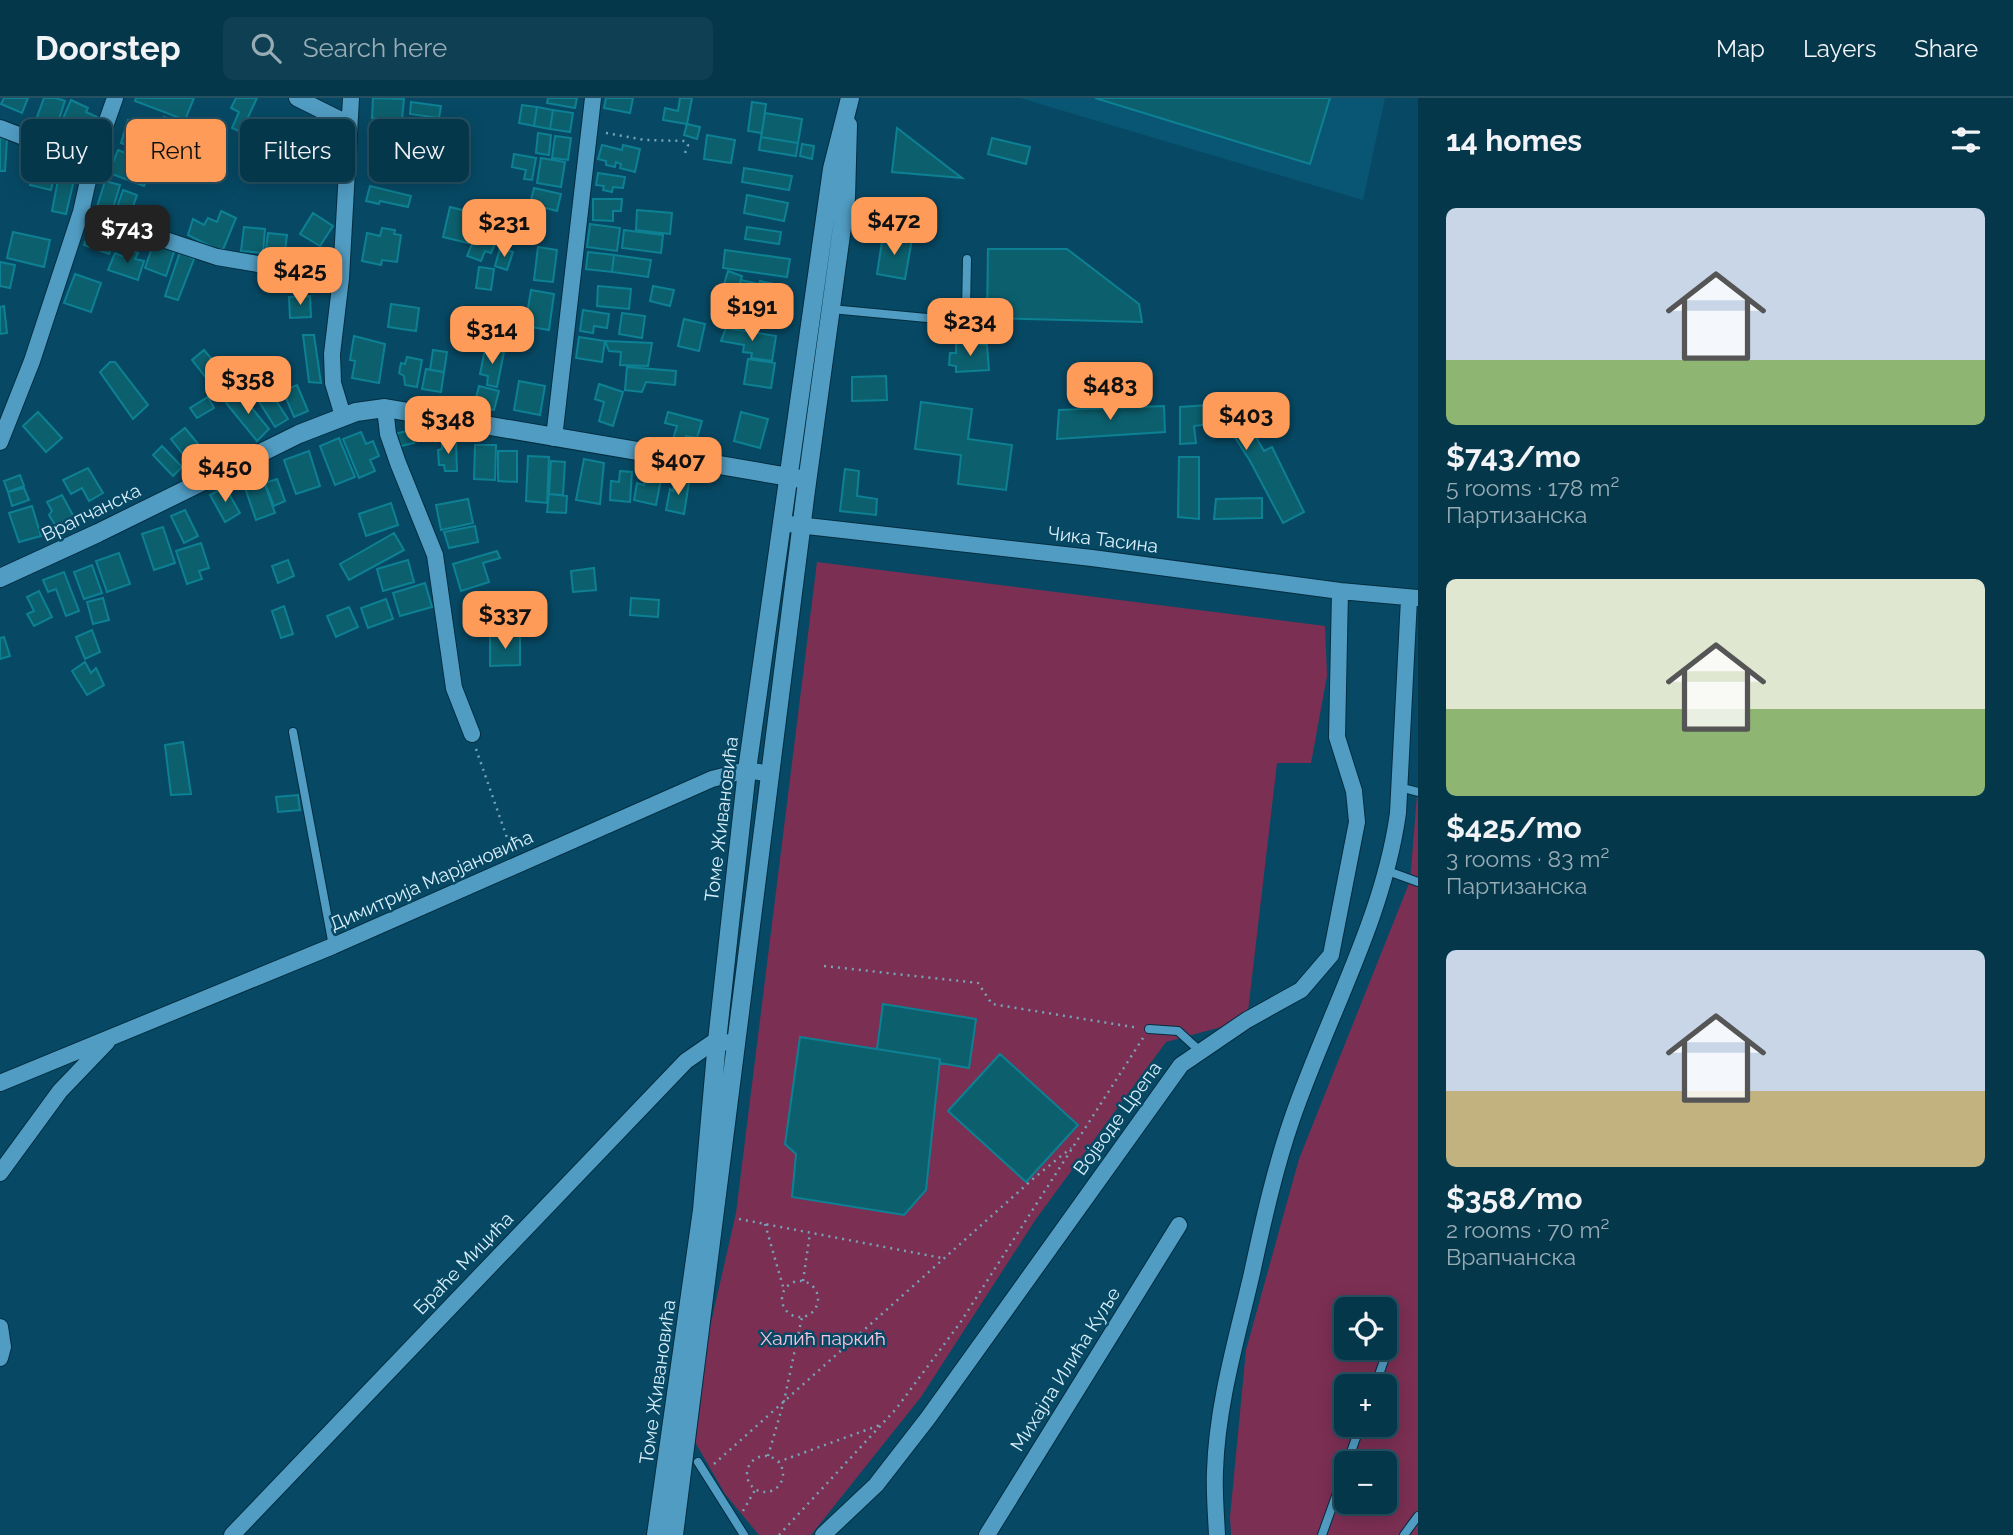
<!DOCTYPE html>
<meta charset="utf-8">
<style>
:root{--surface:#05374b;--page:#0e3f52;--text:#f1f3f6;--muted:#97acb5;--line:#265163;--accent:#fe9b59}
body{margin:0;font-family:Raleway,sans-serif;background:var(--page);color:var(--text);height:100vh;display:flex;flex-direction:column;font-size:26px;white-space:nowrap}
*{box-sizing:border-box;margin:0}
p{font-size:23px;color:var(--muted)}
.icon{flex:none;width:38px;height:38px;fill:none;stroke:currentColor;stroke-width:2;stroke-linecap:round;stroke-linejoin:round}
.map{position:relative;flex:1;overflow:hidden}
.sheet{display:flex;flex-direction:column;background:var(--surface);width:595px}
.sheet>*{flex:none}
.top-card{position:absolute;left:21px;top:21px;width:665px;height:63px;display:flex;gap:14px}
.buttons{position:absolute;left:1334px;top:1199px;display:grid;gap:14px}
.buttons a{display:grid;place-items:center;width:63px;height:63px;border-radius:10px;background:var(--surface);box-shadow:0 4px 18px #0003,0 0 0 2px var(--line);font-size:35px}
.price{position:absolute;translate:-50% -60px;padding:0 16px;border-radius:14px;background:var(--accent);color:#111;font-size:23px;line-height:46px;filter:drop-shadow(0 2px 4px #0008)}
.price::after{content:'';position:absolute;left:50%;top:42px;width:21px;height:16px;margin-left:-10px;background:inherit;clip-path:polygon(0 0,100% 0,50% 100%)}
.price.selected{background:#222;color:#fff}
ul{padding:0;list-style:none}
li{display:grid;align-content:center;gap:14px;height:371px;padding:0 28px}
li span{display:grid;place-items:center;height:217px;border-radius:10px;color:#555}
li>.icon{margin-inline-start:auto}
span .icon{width:126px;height:126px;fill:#fffc;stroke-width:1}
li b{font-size:30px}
h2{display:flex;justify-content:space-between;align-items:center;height:84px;padding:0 28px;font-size:30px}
.pill{padding:0 24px;border-radius:10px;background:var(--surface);box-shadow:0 4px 18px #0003,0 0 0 2px var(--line);font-size:24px;line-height:63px}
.pill.selected{background:var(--accent);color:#111}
header{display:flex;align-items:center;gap:42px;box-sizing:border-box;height:98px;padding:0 35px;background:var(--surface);border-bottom:2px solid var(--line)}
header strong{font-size:33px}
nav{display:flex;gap:38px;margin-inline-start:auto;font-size:24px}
.search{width:490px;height:63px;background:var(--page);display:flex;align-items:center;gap:18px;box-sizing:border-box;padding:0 24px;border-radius:10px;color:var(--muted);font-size:26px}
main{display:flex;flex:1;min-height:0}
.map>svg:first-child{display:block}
.built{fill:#095574}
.green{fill:#7b2f53;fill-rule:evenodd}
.building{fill:#0c606e;stroke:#0e8093;stroke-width:2}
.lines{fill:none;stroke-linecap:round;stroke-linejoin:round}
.service-casing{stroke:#022d40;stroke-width:10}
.minor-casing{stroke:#022d40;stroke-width:18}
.secondary-casing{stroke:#022d40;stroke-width:20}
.path{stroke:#78a3b6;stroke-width:2.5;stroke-dasharray:2 5;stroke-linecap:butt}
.service{stroke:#519cc2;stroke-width:8}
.minor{stroke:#519cc2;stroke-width:16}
.secondary{stroke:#519cc2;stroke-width:18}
.labels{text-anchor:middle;stroke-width:5;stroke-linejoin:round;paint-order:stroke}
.street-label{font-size:19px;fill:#d9effb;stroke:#074964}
.park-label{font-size:19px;fill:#fcc4da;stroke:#074964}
</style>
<header>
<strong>Doorstep</strong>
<div class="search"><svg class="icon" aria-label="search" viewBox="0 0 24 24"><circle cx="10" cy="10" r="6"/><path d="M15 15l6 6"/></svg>Search here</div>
<nav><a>Map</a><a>Layers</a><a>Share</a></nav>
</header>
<main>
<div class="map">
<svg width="1418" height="1437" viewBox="0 0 1418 1437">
<rect width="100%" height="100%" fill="#074964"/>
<path class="built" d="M1020,0H1385L1363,102Z"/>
<path class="green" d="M817,464L1325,528L1327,578L1311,665H1277L1247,922L1166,944L1036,1121L921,1299L811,1437H759L725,1396L687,1330L736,1115Z
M1418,685V1437H1231L1230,1419L1246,1252L1299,1061L1410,783ZM1346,1211H1384V1250H1346ZM1346,1288H1384V1326H1346ZM1346,1365H1384V1404H1346Z"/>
<path class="building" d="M4,0H28L22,15L1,6Z
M44,0H56L65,3L57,27L37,19Z
M136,0H194L185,22L135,3Z
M236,0H257L241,34L232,30L239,14L231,10Z
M373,0L404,1L402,22L372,20Z
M548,0H577L575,10L547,5Z
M606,0H633L630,15L604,10Z
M680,0H692L687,26L663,22L665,10L678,13Z
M1095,0H1330L1310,66Z
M71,2L88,10L86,14L99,20L88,47L57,34Z
M411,4L441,8L439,20L410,16Z
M752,4L766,6L762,35L748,33Z
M522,7L537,9L534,28L519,25Z
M537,9L553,12L550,31L534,28Z
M553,12L573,15L570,34L550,31Z
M765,15L802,21L798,45L761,39Z
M164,19L180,25L175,38L159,32Z
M128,22L153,30L146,53L121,45Z
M687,26L700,29L697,41L684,37Z
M372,30L402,32L401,52H389V44L371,43Z
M897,30L962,80L892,74Z
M320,32L338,44L324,64L306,52Z
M157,35L186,42L176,70L161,65L166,51L153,46Z
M538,35L551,37L549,57L536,55Z
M707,37L735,42L731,65L704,61Z
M555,38L571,40L568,62L552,60Z
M761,39L798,45L796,58L759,52Z
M0,40L7,41L5,73H0Z
M992,40L1030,49L1026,66L988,56Z
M802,46L814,48L812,61L800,58Z
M602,47L622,52L623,47L640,51L635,74L620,70L621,66L616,64L615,69L606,67V63L598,61Z
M118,52L153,66L144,88L109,75Z
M306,54L325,66L319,75L300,64Z
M514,56L536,60L532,82L524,81L526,72L512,69Z
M38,57L58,62L51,92L30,87Z
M374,59L396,62L394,76L372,73Z
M541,60L565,64L561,89L537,85Z
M396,65L410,68L409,79L394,77Z
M61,66L77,69L66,116L52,113Z
M744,70L792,78L789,92L742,84Z
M598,75L625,79L623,90L613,89L612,94L603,92L604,88L596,87Z
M105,83L120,87L112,114L97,109Z
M370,88L411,98L408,109L380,103L379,106L366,103Z
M534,90L561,96L557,113L530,106Z
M123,92L137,97L129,120L115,115Z
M747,97L788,105L784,123L744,115Z
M593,101H622L621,113H613V123L593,122Z
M450,109L475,115L468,145L443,139Z
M637,112L672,115L670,136L636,132Z
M221,113L236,120L222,154L188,137L193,121L204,127L208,120L217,124Z
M313,115L333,128L320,148L300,136Z
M590,126L620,130L617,153L587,149Z
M91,127L116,136L109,156L84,147Z
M480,127L500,135L491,155L485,153L481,163L467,158Z
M244,129L265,131L263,155L241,153Z
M747,129L781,134L779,146L745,141Z
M382,130L395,132L394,136L401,137L397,164L382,162L381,167L362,163L367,135L380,138Z
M624,132L663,137L661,155L622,150Z
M13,134L50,142L44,169L7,160Z
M268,135L287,137L284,161L265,158Z
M883,137L912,141L905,181L877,176Z
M154,144L175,151L166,178L145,170Z
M538,149L557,152L553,184L534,182Z
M500,150L513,154L507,172L495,168Z
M127,151L138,155L135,161L144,163L138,182L108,172L115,155L124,159Z
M988,151H1067L1139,206L1142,224L987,220Z
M725,152L790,161L787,179L723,170Z
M180,154L194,161L178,202L165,198Z
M588,154L614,157L612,174L586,171Z
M614,157L651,162L648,179L612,174Z
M0,164L15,167L10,190L0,188Z
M479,169L494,171L491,192L476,190Z
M728,173L742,178L737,193L723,189Z
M75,176L101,185L91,214L64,205Z
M741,182L759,186L756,201L738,196Z
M760,183L784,188L780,206L756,201Z
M598,188L631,191L629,211L597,208Z
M653,188L674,192L670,208L650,203Z
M531,192L554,196L549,232L525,228Z
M310,198L311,219L290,220L289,199Z
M391,206L419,210L416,233L388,229Z
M4,208L7,235L0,236V209Z
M583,212L609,216L607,230L594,228L593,235L580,233Z
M622,215L645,218L642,240L619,236Z
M684,221L705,226L699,253L678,248Z
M726,230L776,238L772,263L751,260L752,255L743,254L744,247L721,243Z
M303,237H314L321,285L309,284Z
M354,238L385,246L379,285L352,280L355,263L350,262Z
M579,239L605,243L602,264L576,260Z
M605,243L652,245L648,268L620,267L621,254L609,253Z
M956,244L987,247L989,272L956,274V268L949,267L950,255H956Z
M485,251L504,254L497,289L487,287L488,278L480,276Z
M204,252L235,289L222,300L192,262Z
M433,252L447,254L444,274L430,272Z
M407,259L422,262L417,289L405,287L404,278L399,275L401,265L405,266Z
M748,261L775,265L771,290L744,286Z
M110,264H115L148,307L133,321L100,274Z
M627,269L676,273L675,287L646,284L642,294L625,292Z
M426,271L444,274L441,294L422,291Z
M886,278L887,302L852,303V279Z
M519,283L545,288L540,317L514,312Z
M265,286L288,321L275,329L253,294Z
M599,286L623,294L613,328L599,323L604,304L595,301Z
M297,287L308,313L294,319L283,293Z
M479,288L499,293L494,312L483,309L484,306L475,304Z
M238,293L269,331L257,343L226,305Z
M208,299L214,310L197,320L190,310Z
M921,304L972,311L968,341L1012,347L1006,392L958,386L961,357L915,351Z
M1236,305L1264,353L1272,349L1304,414L1283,425L1250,363L1225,324L1194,328L1196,345L1180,346V309Z
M1164,308L1165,334L1057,341L1059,312Z
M38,314L62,340L46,354L23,328Z
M668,314L702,323L697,340L686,338L685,344L673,341L677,328L665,325Z
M741,314L768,321L760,350L734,343Z
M185,330L208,358L194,370L171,341Z
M411,332L414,345L397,349L394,336Z
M361,334L366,346L373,343L379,358L370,362L375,373L359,380L343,341Z
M339,340L355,379L335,387L320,348Z
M442,341L456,344L457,373H445L444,367H439L438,352L442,351Z
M475,347H496L495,382L474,381Z
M162,348L182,369L173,378L153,357Z
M309,353L320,388L296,396L284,362Z
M498,353H517V384L498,383Z
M528,358L549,359L547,405L526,403Z
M1179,359H1199V421L1178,419Z
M584,361L604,365L600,406L576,402Z
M551,363L565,364L563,397L549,396Z
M648,368L663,371L656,407L634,402L637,385L644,387Z
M88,370L103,395L89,403L82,390L71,396L63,382Z
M845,371L859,373L857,398L877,401L876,417L840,413Z
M620,373L632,374L630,404L610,402L611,383L619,384Z
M20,377L24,388L8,394L4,383Z
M263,381L275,415L256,422L244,387Z
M277,381L285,403L274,408L265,385Z
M675,382L689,384L684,416L666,412L670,391L673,393Z
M225,389L240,415L225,424L210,397Z
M24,390L29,402L12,408L8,394Z
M549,396L567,398L566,415L547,414Z
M62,397L75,421L57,430L49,417L52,413L47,404Z
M1262,400V420L1214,421L1216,401Z
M468,401L473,425L441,432L436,407Z
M391,405L398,427L366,438L359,416Z
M32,408L41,438L19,444L9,415Z
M185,412L198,438L184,445L171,418Z
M475,428L478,444L449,450L444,434Z
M163,429L175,465L154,472L142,436Z
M394,435L404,452L349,482L340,466Z
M201,445L209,470L199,473L202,481L187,486L176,453Z
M497,453L500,460L483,465L489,484L461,493L453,466Z
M119,455L130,486L107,494L96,463Z
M288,462L294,478L278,485L272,468Z
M408,462L414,484L383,493L377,471Z
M92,467L102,495L84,501L74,474Z
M594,470L596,492L573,494L571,473Z
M64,474L79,513L66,518L56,491L48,494L43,482Z
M425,485L432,509L400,518L393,495Z
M39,493L52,519L34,528L27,516L34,513L27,499Z
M505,498L508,516L487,518L486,509H479L478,501Z
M103,500L109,522L93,526L87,504Z
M631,500L659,502L658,519L630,517Z
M386,501L393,521L368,530L361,510Z
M284,508L293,536L281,540L272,513Z
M349,509L358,529L336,539L327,518Z
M92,532L100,554L85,561L76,539Z
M490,538H520V567L490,568Z
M4,539L10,558L0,561V540Z
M85,564L91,575L96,570L104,587L87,597L72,573Z
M183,644L191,696L171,697L165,647Z
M298,697L300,712L278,714L276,699Z
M883,906L976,921L969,970L940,965V961L877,951Z
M800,939L940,961L926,1092L904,1117L792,1099L796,1056L785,1046Z
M1000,956L1078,1027L1026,1084L948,1013Z"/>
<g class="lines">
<defs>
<path id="service" d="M831,211L959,223L964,219L966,213L967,161
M293,634L333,848
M1399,689L1418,694
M1385,772L1418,784
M1149,931L1178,933L1201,954
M1375,1288L1393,1237
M698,1364L744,1437
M1347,1365L1361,1326
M1322,1437L1346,1370
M1404,1437L1418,1418"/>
<path id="minor" d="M297,0L349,26
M0,30L92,65
M81,114L217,159L341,180
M385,310L388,336L398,365L435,457L454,590L472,636
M343,318L333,285L332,256L341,180L351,0
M554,340L593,0
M0,344L32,263L81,114L92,65L115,0
M789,426L1092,460L1340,493L1418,500
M0,985L333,848L712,681L747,672L770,676
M0,1075L60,993L107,944
M0,1229L3,1249L0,1260
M232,1437L686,963L712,945L737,944
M823,1437L876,1387L928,1320L1181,967L1247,922L1301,892L1331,857L1357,724L1354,693L1337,639L1340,493
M987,1437L1179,1127
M1217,1437C1216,1416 1214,1394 1215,1373C1217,1306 1237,1240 1252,1175C1263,1124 1275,1070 1292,1021C1327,919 1383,822 1398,715L1409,501"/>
<path id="secondary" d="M0,480L98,435L299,336L356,314L385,310L801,381
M656,1437L702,1112L717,943L747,672L832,71L850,0
M674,1437L806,392L846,100L848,27"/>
</defs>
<use href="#service" class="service-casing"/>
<use href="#minor" class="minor-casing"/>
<use href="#secondary" class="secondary-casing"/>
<path class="path" d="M606,35L645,42L685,43L688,47L685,55
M476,651L512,754
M824,868L978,885L992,906L1139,930
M739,1121L942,1160
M765,1126L784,1192
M782 1201a18 18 0 1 1 36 0a18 18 0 1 1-36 0Z
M803,1183L810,1135
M747 1376a18 18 0 1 1 36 0a18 18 0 1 1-36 0Z
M768,1358L784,1303L802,1219
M778,1364L880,1327
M714,1366L1034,1080L1071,1050
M743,1413L755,1392
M779,1437L896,1311L960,1225L1143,940"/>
<use href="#service" class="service"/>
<use href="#minor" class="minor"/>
<use href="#secondary" class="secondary"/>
</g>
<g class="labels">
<g class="street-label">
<text transform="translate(91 414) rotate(-26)" y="7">Врапчанска</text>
<text transform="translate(1103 441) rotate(7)" y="7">Чика Тасина</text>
<text transform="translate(721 721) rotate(-83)" y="7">Томе Живановића</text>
<text transform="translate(431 782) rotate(-24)" y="7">Димитрија Марјановића</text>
<text transform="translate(1117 1020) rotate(-54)" y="7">Војводе Црепа</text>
<text transform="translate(463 1165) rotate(-46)" y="7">Браће Мицића</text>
<text transform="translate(1065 1271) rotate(-58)" y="7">Михајла Илића Куље</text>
<text transform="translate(657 1284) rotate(-82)" y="7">Томе Живановића</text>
</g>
<g class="park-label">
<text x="823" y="1247">Халић паркић</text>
</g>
</g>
</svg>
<div class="buttons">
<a><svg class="icon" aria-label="locate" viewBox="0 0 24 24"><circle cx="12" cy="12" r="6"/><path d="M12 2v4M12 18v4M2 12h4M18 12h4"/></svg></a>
<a>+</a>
<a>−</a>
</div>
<b class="price" style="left:894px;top:159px">$472</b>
<b class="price" style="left:504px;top:161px">$231</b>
<b class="price selected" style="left:127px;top:167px">$743</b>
<b class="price" style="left:300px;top:209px">$425</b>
<b class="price" style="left:752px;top:245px">$191</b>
<b class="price" style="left:970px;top:260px">$234</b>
<b class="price" style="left:492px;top:268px">$314</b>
<b class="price" style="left:248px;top:318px">$358</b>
<b class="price" style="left:1110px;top:324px">$483</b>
<b class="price" style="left:1246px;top:354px">$403</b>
<b class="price" style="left:448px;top:358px">$348</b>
<b class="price" style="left:678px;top:399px">$407</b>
<b class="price" style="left:225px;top:406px">$450</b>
<b class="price" style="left:505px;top:553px">$337</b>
<div class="top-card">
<a class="pill">Buy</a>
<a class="pill selected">Rent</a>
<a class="pill">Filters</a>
<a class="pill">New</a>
</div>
</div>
<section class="sheet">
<h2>14 homes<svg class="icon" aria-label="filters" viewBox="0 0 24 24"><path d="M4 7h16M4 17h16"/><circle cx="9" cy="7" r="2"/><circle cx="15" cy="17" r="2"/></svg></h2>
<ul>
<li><span style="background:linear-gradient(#c9d6e8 70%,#8fb573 0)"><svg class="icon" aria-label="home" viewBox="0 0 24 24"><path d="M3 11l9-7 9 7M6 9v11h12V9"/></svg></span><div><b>$743/mo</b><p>5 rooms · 178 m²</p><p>Партизанска</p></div></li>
<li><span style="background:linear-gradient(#dfe7d0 60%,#8fb573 0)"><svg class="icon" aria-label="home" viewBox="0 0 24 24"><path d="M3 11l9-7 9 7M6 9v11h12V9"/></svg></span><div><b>$425/mo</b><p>3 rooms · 83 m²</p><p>Партизанска</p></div></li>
<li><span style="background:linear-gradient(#c9d6e8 65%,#c2b280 0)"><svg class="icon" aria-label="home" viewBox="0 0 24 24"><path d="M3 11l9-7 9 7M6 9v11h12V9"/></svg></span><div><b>$358/mo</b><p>2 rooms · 70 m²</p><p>Врапчанска</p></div></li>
</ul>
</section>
</main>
